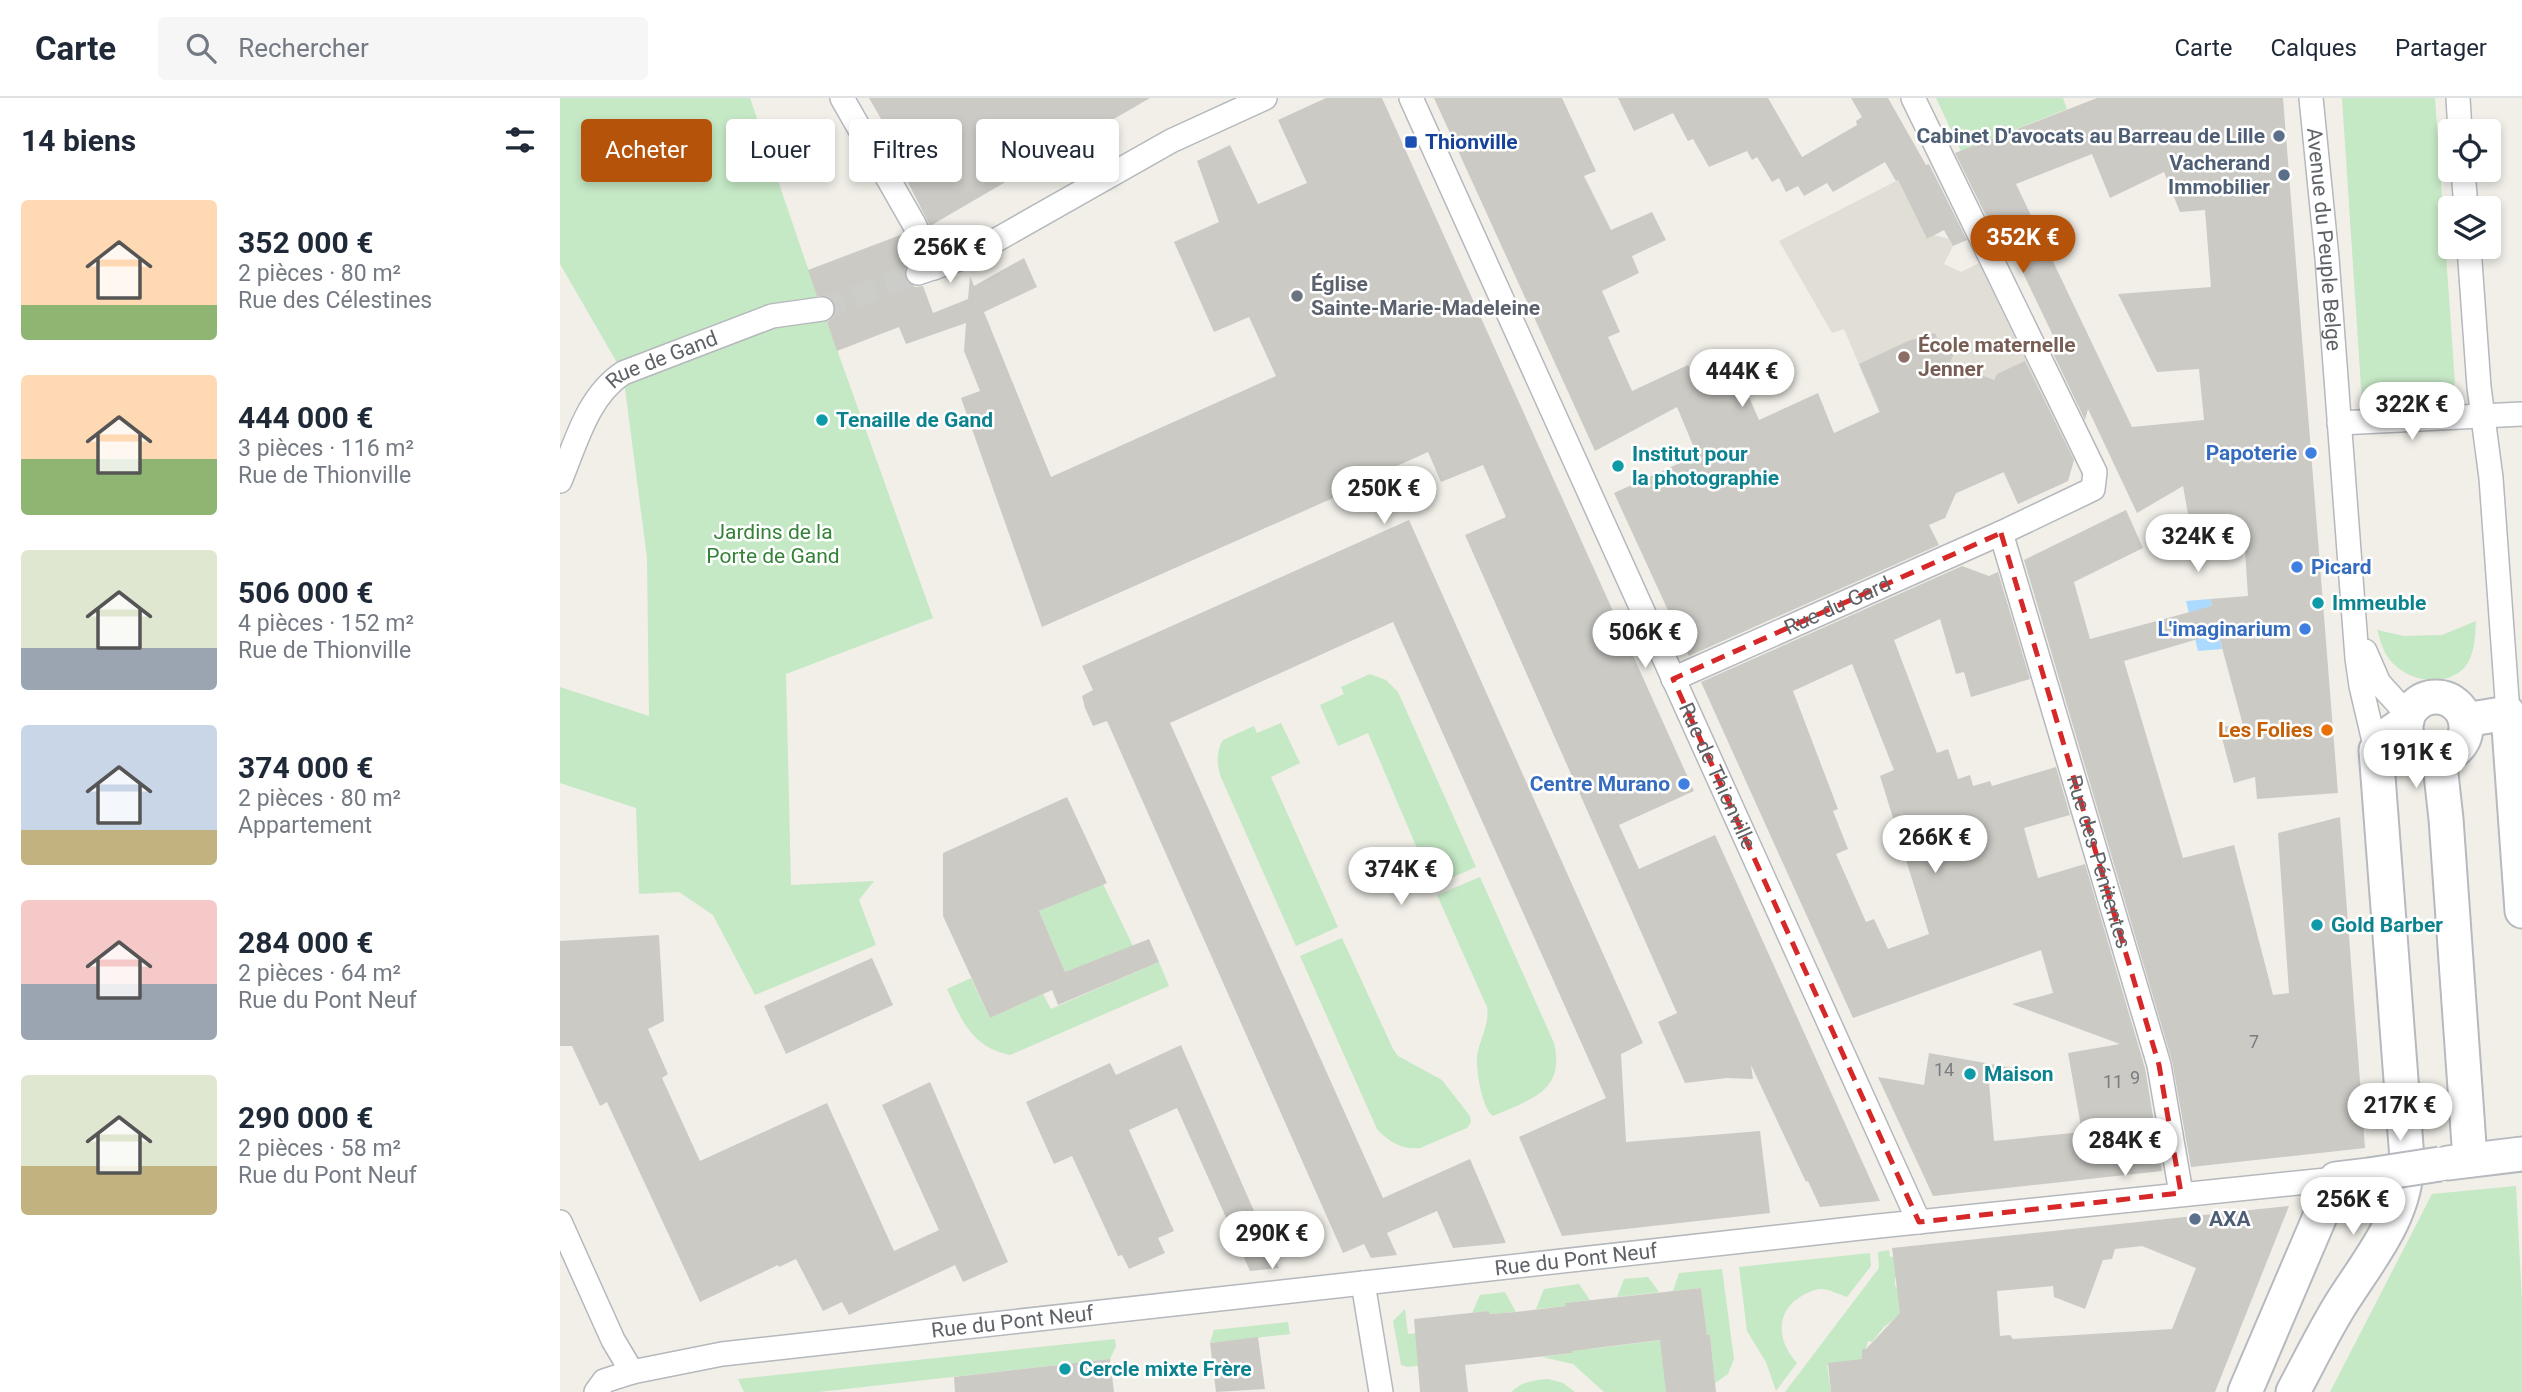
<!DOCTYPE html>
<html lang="fr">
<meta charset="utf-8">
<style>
:root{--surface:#fff;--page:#f6f6f7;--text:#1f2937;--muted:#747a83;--line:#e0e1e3;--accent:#b45309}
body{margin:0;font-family:Roboto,sans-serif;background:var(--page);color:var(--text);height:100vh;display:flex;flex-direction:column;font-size:26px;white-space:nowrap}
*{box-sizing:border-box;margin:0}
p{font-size:23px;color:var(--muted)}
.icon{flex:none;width:38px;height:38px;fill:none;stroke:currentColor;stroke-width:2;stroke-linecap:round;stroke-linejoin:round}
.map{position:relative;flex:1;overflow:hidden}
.side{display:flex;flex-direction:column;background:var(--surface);width:560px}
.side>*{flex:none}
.hud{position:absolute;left:21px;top:21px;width:665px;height:63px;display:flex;gap:14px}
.tools{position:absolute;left:1878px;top:21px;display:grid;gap:14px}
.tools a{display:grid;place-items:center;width:63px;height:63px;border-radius:7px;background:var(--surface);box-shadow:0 4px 10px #0003;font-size:35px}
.price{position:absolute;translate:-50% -60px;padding:0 16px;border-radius:24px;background:#fff;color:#222;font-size:23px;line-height:46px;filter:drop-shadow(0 2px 4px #0008)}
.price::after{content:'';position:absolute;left:50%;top:42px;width:21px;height:16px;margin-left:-10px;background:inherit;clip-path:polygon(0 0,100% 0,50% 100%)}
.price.active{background:var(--accent);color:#fff}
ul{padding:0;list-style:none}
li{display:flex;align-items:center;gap:21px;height:175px;padding:0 21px}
li span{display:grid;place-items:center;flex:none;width:196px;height:140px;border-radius:7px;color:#555}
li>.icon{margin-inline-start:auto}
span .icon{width:84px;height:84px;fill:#fffc;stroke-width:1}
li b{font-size:30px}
h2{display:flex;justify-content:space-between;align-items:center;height:84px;padding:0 21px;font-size:30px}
.tag{padding:0 24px;border-radius:7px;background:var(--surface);box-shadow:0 4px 10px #0003;font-size:24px;line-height:63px}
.tag.active{background:var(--accent);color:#fff}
header{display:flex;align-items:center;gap:42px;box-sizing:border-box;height:98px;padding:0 35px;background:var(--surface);border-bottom:2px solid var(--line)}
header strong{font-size:33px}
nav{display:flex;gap:38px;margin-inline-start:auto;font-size:24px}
.search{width:490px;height:63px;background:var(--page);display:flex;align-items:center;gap:18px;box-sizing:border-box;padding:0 24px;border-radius:7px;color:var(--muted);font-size:26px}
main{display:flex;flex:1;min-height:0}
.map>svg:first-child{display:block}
.education{fill:#e1ded6}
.green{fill:#c5e8c5}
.water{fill:#aadaff}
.building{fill:#cccac5;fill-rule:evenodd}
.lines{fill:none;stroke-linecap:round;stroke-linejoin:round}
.street-tunnel{stroke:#ccccc8;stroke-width:23;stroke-dasharray:23 11;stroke-linecap:butt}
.street-casing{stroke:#b5b8bc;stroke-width:26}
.secondary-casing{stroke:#b6babf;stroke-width:37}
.street{stroke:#fff;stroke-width:23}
.secondary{stroke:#fff;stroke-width:33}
.secondary-bridge-casing{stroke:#b6babf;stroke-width:37;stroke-linecap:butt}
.secondary-bridge{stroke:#fff;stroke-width:33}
.marked{fill:none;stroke:#d62828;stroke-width:5;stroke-dasharray:14 9;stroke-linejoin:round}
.service-dot{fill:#5c6f8a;stroke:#fff;stroke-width:2.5}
.transit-dot{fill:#1a4fb4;stroke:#fff;stroke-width:2.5}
.worship-dot{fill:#6b7280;stroke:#fff;stroke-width:2.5}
.education-dot{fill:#8d6e63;stroke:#fff;stroke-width:2.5}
.culture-dot{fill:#0f9aa8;stroke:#fff;stroke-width:2.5}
.shop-dot{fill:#3f7fe0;stroke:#fff;stroke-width:2.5}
.food-dot{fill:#e8710a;stroke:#fff;stroke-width:2.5}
.labels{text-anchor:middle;stroke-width:5;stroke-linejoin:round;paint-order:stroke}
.number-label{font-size:18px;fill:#7a7d7f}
.service-label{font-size:21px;font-weight:bold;fill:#4e5e75;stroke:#fff;text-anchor:end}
.transit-label{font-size:21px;font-weight:bold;fill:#164399;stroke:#fff;text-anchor:start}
.street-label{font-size:21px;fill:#5f6368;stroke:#fff}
.worship-label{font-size:21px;font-weight:bold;fill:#5b616d;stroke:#fff;text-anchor:start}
.education-label{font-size:21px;font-weight:bold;fill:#785e54;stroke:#fff;text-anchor:start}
.culture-label{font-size:21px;font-weight:bold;fill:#0d838f;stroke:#fff;text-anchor:start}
.shop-label{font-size:21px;font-weight:bold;fill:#366cbe;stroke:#fff;text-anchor:end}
.park-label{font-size:21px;fill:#348238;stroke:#fff}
.food-label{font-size:21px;font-weight:bold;fill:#c56008;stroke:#fff;text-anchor:end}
</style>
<header>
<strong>Carte</strong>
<div class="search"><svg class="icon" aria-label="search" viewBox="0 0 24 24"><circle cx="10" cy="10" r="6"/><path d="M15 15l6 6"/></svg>Rechercher</div>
<nav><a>Carte</a><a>Calques</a><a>Partager</a></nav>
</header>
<main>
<section class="side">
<h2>14 biens<svg class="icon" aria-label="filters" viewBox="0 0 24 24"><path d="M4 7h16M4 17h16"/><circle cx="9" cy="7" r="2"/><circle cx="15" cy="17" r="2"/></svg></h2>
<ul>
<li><span style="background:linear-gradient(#ffd9b3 75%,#8fb573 0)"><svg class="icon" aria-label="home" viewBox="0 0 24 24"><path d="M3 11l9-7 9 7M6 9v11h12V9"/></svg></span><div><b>352 000 €</b><p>2 pièces · 80 m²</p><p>Rue des Célestines</p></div></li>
<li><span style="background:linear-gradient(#ffd9b3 60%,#8fb573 0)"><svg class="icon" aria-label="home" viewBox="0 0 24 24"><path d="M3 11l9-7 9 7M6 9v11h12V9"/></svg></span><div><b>444 000 €</b><p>3 pièces · 116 m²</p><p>Rue de Thionville</p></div></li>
<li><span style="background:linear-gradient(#dfe7d0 70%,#9aa5b1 0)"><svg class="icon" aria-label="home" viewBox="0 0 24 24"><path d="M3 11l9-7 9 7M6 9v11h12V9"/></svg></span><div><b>506 000 €</b><p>4 pièces · 152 m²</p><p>Rue de Thionville</p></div></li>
<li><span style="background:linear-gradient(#c9d6e8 75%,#c2b280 0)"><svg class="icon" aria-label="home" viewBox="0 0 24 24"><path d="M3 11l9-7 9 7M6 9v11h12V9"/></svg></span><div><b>374 000 €</b><p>2 pièces · 80 m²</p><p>Appartement</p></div></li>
<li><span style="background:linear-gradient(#f6c9c9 60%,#9aa5b1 0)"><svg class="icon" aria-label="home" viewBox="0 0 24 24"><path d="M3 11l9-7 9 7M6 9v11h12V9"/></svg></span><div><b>284 000 €</b><p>2 pièces · 64 m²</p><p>Rue du Pont Neuf</p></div></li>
<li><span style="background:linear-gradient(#dfe7d0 65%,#c2b280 0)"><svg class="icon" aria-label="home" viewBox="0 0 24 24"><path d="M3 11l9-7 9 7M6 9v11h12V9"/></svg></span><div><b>290 000 €</b><p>2 pièces · 58 m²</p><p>Rue du Pont Neuf</p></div></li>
</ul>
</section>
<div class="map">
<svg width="1962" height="1294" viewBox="0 0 1962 1294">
<rect width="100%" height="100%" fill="#f1efe8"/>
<path class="education" d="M1338,82L1367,141L1374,137L1389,141L1393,148L1384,166L1401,174L1419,165L1514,362L1508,383L1458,406L1443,374L1395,396L1385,420L1283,331L1319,314L1284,231L1272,235L1219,143Z"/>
<path class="green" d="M0,0H190L245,162L373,520L226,576L231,787L314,783L299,802L316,847L195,897L153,817L119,794L79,796L76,710L0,685V589L89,618L87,460L63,275L0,166Z
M1376,0H1503L1507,11L1401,53Z
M1782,0H1875L1895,285L1891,295L1881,299L1802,304Z
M1916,523C1915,538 1915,558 1904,570C1882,592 1843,582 1827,558C1822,550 1820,541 1817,532L1844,538L1882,537Z
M810,576L826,582L838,594L916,769L873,788L808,635L778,648L760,607L784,596L781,589Z
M721,625L740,665L711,679L778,829L736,848L660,677C657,664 656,654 663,642L694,628L697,635Z
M920,779L994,945C1006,994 969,1002 933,1018C922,1011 916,972 917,959C919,942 930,927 927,909L877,797Z
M543,786L573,848L505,874L479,813Z
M782,840L833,951L838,958L882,982L910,1018L911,1024L907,1030L860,1050C842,1052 829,1044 817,1031L740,858Z
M599,864L609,888L450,957C412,949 402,923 387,891L411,880L430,920L483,896L491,911Z
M1956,1088L1962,1204V1294H1770L1872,1096Z
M1329,1152L1330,1159L1337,1158L1339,1176L1335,1181V1188L1340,1192V1217L1324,1229L1312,1244L1308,1243L1303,1262L1267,1267L1271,1294H1225L1319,1170L1318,1154Z
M1310,1155L1311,1168L1287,1199C1278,1196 1270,1191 1260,1191C1253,1192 1246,1195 1240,1199C1214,1215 1218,1245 1237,1265L1216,1293L1206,1264L1187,1233L1179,1169Z
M1162,1171L1174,1261L1168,1276L1155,1285L1150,1237H1147L1141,1190L1113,1193L1119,1175Z
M1088,1179L1099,1194L1057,1199L1064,1181Z
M1019,1186L1030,1202L1006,1205V1208L976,1211L984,1191Z
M945,1194L956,1214L930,1216L929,1213L912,1215L920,1197Z
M845,1211L848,1236L862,1235L866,1267L848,1269L841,1267L833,1223Z
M728,1224L730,1236L650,1245L654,1232Z
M555,1241L556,1248L550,1261L259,1294H184L178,1281Z
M1103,1242L1107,1283L1105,1284L1106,1294H1044L1013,1266L982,1259L1012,1255V1251H1030Z
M988,1281L1003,1285L1015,1294H951C962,1284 973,1282 988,1281Z"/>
<path class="water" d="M1650,501L1662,551L1638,553L1626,503Z"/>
<path class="building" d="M309,0H590L370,128L330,49L336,47Z
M766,0H822L1134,693L1059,727L1079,771L1155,737L1320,1103L1260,1109L1248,1083L1246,1084L1191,967L1193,981L1167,980L1125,985L1098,924L1117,915L905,437L946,419L923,367L881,384L868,354L788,390L789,393L482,529L401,300L420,293L404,253L406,225L346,246L339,229L277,253L267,224L275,217L276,208L268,198H257L248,172L343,136L353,162L344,172L345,180L355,189L363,188L373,215L408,201L410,178L414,188L464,160L477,189L424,214L491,379L716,278L689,219L654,234L614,144L659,124L637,63L670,47L698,106L747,85L718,22Z
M874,0H1002L1036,73L1024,78L1051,132L1092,114L1106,142L1072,158L1079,175L1042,193L1060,234L1048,239L1072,293L1128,267L1131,273L1173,255L1182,275L1179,276L1199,322L1258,295L1274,335L1320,314L1299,266L1348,243L1375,235L1380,247L1395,253L1390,265L1434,282L1437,276L1465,263L1514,362L1508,383L1458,406L1444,374L1396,395L1385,420L1369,427L1379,447L1129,558L1054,395L1137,357L1117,309L1035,353Z
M1058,0H1208L1242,59L1297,27L1296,23L1302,19L1291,0H1328L1366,67L1369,66L1407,142L1393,148L1384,132L1367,141L1338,82L1336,83L1325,64L1273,94L1267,85L1244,98L1238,88L1226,94L1219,80L1212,84L1197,59L1192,62L1187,53L1149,69L1133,41L1128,43L1113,15L1074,33Z
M1537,0H1723L1778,695L1697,701L1695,679L1674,685L1659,629L1683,627L1658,535L1564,563L1623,760L1674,747L1713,897L1729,895L1718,735L1780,719L1805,1050L1631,1069L1612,963L1464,462L1566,412L1583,450L1514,484L1530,541L1652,508L1650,501L1688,498L1683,422L1630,427L1623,388L1577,415L1528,311L1525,322L1491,251L1498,248L1452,152L1439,127L1432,130L1395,55ZM1532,56L1550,100L1604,74L1620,114L1645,112L1651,189L1558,196L1597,274L1639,271L1644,322L1572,329L1456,86Z
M849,422L1083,945L1061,956L1066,1044L1200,1033L1210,1115L1002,1138L959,1039L1046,1000L833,524L610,625L823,1100L910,1061L946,1145L893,1150L877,1113L827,1135L837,1157L811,1160L804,1146L783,1155L547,623L533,628L525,610L522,598L533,592L522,568Z
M1402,468L1429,478L1438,474L1470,581L1411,599L1404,574L1396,576L1380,521L1334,542L1377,655L1388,651L1398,681L1410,677L1413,688L1430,683L1432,688L1496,669L1510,717L1464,730L1478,780L1525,766L1585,970L1602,1073L1373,1098L1318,979L1364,987L1369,955L1475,974V976L1429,985L1434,1043L1522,1034L1508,955L1560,946L1452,906L1493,895L1481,852L1293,920L1141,584ZM1292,566L1334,672L1320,678L1369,836L1328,851L1314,821L1306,824L1276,756L1288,751L1273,713L1278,711L1233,593Z
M507,699L547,785L479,813L505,874L589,841L599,864L498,907L492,892L430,920L383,818V755Z
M99,837L104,923L88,931L108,976L102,980L140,1063L267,1005L334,1153L379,1132L322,1007L370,984L448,1164L403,1184L395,1167L289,1217L282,1204L263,1213L236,1161L219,1169L218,1167L140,1204L47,1004L40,1008L12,948H0V843Z
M312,860L333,907L226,956L204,908Z
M621,947L719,1170L690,1173L617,1010L569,1032L614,1133L598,1140L605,1155L569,1171L562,1157L558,1158L512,1058L494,1066L466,1004L550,965L556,977Z
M1729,1108L1655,1294H1271L1268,1265L1302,1261V1251H1306L1340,1215L1332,1150ZM1582,1148L1636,1170L1612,1231L1453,1241L1450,1237L1440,1238L1437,1193L1493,1188L1494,1199L1525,1211L1543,1162L1552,1161L1555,1151Z
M1141,1190L1147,1237H1150L1156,1294H1106L1100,1242L1012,1253V1255L905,1267L908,1294H860L854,1221L929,1213L930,1216L956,1214L1006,1208L1005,1205Z
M698,1239L705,1291L656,1294L650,1245Z
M550,1261L554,1294H395L394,1279Z"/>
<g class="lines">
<path class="street-tunnel" d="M262,211L358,175"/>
<defs>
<g id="street">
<path d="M282,0L354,126L374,170"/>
<path id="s1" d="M851,0L1359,1124"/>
<path id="s2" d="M1751,0L1767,160L1797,560L1801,588L1816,652"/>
<path d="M1898,0L1900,33"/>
<path d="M1903,72L1906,110"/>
<path d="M1909,149L1919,289L1931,380L1948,615"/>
<path d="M358,175L408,158L611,43L705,0"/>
<path d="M1779,325L1962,316"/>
<path id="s3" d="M0,383C16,345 27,299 63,275L212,218L262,211"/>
<path id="s4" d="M1441,435L1599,967L1621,1095"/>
<path d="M1805,553L1819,585L1849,618"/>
<path id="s5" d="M1113,581L1441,435L1533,391L1535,374L1353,0"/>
<path d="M0,1124L53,1242L72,1274"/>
<path d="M803,1185L821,1294"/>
<path id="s6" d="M36,1294L44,1283L72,1274L162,1256L1309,1129L1776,1081"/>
</g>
<path id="secondary" d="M1846 629a30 30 0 1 1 60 0a30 30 0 1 1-60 0Z
M1905,622L1948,615L1962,813
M1879,658L1886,721L1910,1061
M1888,1065L1962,1056
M1685,1294L1776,1081L1809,1077
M1733,1294C1748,1266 1762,1237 1779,1209C1808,1162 1847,1119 1847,1061L1816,652L1827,637L1847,623"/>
</defs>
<use href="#street" class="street-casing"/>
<use href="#secondary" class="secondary-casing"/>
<use href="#street" class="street"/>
<use href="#secondary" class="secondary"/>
<defs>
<path id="secondary-bridge" d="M1809,1077L1880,1066"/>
</defs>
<use href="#secondary-bridge" class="secondary-bridge-casing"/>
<use href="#secondary-bridge" class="secondary-bridge"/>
</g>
<path class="marked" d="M1441,435L1599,967L1621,1095L1359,1124L1113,581Z"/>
<g class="service-dot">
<circle cx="1719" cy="38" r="7"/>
<circle cx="1724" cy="77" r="7"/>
<circle cx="1635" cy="1121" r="7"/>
</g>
<rect class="transit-dot" x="844" y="37" width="14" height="14" rx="3.5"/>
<circle class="worship-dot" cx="737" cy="198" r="7"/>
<circle class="education-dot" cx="1344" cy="259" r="7"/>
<g class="culture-dot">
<circle cx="262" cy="322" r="7"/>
<circle cx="1058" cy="368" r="7"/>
<circle cx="1758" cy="505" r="7"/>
<circle cx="1757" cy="827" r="7"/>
<circle cx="1410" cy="976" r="7"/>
<circle cx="505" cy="1271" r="7"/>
</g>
<g class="shop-dot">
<circle cx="1751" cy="355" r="7"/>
<circle cx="1737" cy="469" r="7"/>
<circle cx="1745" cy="531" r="7"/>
<circle cx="1124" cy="686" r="7"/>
</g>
<circle class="food-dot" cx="1767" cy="632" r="7"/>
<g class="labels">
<g class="number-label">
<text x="1694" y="950">7</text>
<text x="1384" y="978">14</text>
<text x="1575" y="986">9</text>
<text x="1553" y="990">11</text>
</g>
<g class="service-label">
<text x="1705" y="45">Cabinet D'avocats au Barreau de Lille</text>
<text x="1710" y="72">Vacherand<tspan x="1710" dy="24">Immobilier</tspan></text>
<text x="1649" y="1128" text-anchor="start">AXA</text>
</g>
<g class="transit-label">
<text x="865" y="51">Thionville</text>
</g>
<g class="street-label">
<text dy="7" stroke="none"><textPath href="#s2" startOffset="142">Avenue du Peuple Belge</textPath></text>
<text dy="7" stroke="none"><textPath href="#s3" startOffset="168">Rue de Gand</textPath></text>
<text dy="7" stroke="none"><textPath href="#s5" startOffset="180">Rue du Gard</textPath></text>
<text dy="7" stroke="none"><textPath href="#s1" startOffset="744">Rue de Thionville</textPath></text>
<text dy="7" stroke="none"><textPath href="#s4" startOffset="343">Rue des Pénitentes</textPath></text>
<text dy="7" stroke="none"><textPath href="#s6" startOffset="994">Rue du Pont Neuf</textPath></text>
<text dy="7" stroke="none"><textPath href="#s6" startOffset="427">Rue du Pont Neuf</textPath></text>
</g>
<g class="worship-label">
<text x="751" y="193">Église<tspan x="751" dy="24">Sainte-Marie-Madeleine</tspan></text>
</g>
<g class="education-label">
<text x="1358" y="254">École maternelle<tspan x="1358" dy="24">Jenner</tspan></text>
</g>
<g class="culture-label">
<text x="276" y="329">Tenaille de Gand</text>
<text x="1072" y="363">Institut pour<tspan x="1072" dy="24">la photographie</tspan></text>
<text x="1772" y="512">Immeuble</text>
<text x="1771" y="834">Gold Barber</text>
<text x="1424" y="983">Maison</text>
<text x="519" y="1278">Cercle mixte Frère</text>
</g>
<g class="shop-label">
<text x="1737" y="362">Papoterie</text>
<text x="1751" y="476" text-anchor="start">Picard</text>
<text x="1731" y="538">L'imaginarium</text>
<text x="1110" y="693">Centre Murano</text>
</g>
<g class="park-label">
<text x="213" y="441">Jardins de la<tspan x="213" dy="24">Porte de Gand</tspan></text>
</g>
<g class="food-label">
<text x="1753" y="639">Les Folies</text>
</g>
</g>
</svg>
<div class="tools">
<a><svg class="icon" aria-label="locate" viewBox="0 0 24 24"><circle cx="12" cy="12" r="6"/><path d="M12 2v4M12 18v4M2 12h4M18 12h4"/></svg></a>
<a><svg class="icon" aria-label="layers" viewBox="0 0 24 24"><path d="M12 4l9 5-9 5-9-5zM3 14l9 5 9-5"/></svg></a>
</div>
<b class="price active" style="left:1463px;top:177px">352K €</b>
<b class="price" style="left:390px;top:187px">256K €</b>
<b class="price" style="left:1182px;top:311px">444K €</b>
<b class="price" style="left:1852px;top:344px">322K €</b>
<b class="price" style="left:824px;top:428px">250K €</b>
<b class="price" style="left:1638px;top:476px">324K €</b>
<b class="price" style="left:1085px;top:572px">506K €</b>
<b class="price" style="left:1856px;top:692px">191K €</b>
<b class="price" style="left:1375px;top:777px">266K €</b>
<b class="price" style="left:841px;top:809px">374K €</b>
<b class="price" style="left:1840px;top:1045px">217K €</b>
<b class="price" style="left:1565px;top:1080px">284K €</b>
<b class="price" style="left:1793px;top:1139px">256K €</b>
<b class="price" style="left:712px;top:1173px">290K €</b>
<div class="hud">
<a class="tag active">Acheter</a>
<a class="tag">Louer</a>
<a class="tag">Filtres</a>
<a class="tag">Nouveau</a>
</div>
</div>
</main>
